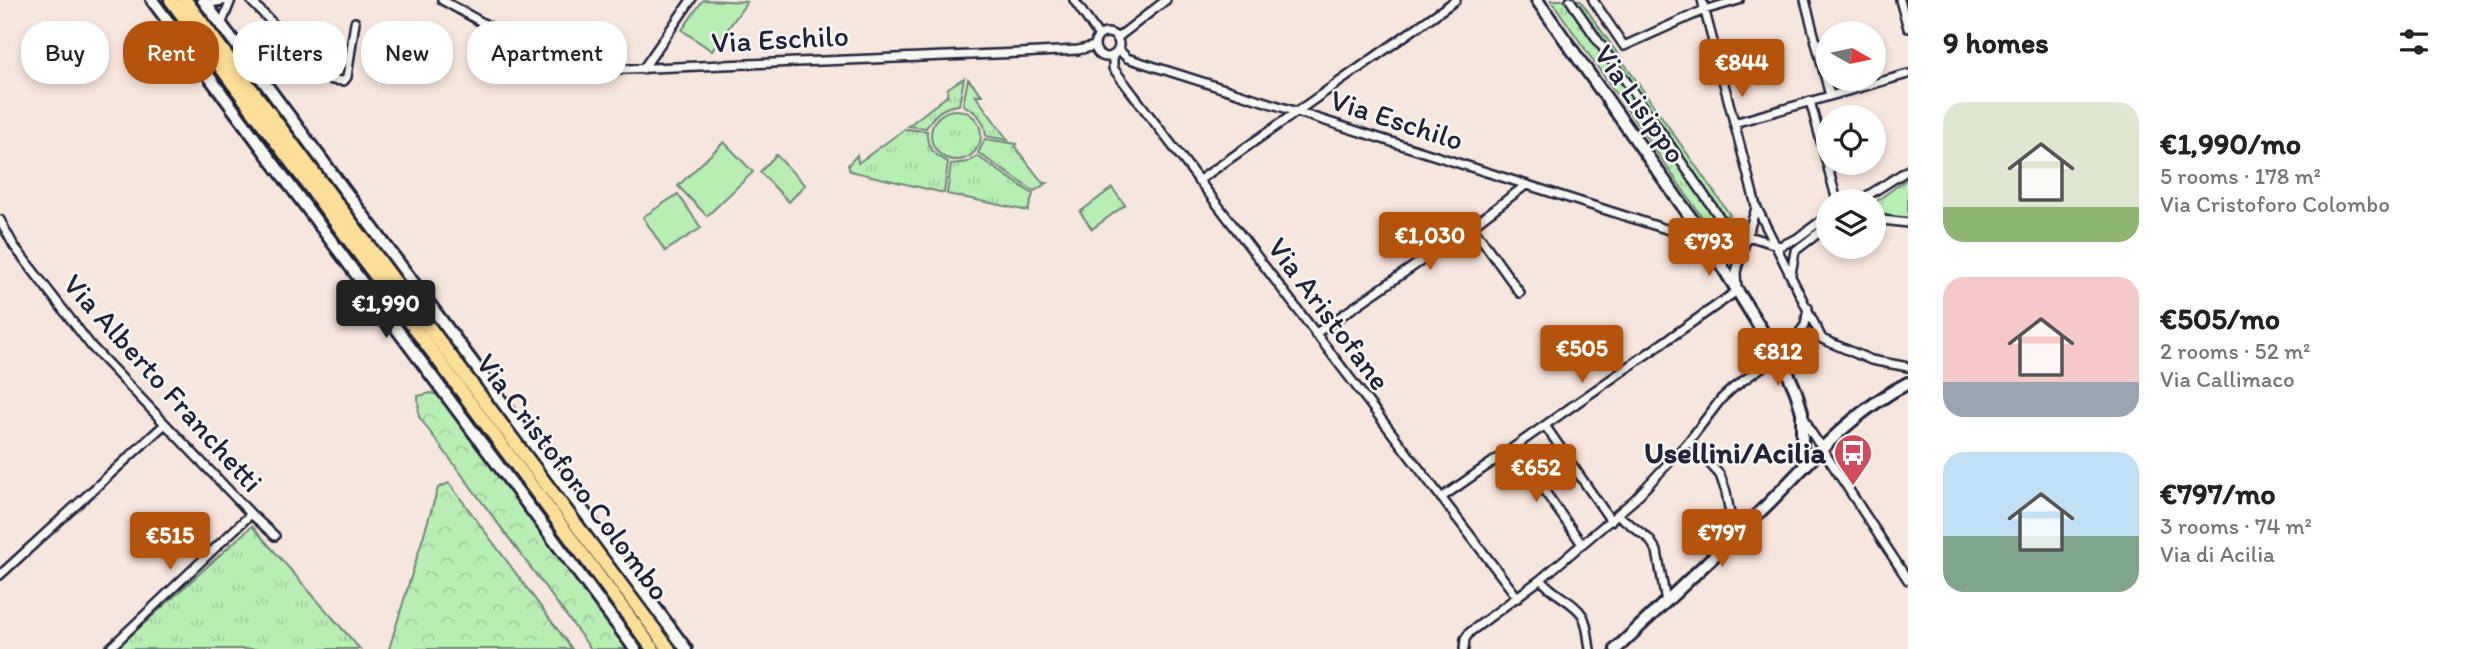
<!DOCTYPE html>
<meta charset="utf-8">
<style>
:root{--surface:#fff;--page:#f6f6f6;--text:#222;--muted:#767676;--accent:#b45309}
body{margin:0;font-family:Itim,sans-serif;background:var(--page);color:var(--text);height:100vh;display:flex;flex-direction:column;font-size:26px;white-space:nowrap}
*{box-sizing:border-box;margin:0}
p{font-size:23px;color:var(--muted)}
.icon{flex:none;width:38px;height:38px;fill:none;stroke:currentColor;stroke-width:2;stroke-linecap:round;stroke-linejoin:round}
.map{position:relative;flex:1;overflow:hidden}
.sheet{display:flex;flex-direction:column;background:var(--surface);width:560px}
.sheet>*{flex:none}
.banner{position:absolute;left:21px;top:21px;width:665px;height:63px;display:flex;gap:14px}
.needle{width:46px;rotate:99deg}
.buttons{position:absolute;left:1816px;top:21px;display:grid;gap:14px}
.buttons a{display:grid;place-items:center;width:70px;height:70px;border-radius:50%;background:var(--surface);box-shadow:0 4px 10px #0003;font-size:35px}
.price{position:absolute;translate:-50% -60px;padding:0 16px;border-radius:7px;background:var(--accent);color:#fff;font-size:23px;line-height:46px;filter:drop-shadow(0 2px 4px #0008)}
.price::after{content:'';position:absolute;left:50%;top:42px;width:21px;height:16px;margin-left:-10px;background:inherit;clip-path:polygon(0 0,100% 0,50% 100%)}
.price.active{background:#222;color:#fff}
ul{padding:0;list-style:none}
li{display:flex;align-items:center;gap:21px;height:175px;padding:0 35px}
li span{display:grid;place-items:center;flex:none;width:196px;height:140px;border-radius:21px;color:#555}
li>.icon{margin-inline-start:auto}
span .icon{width:84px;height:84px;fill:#fffc;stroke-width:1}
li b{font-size:30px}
h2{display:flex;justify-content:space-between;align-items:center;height:84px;padding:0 35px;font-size:30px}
.tag{padding:0 24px;border-radius:28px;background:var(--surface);box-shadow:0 4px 10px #0003;font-size:24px;line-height:63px}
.tag.active{background:var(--accent);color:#fff}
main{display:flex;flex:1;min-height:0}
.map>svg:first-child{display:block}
.grass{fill:url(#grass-tufts);stroke:#6c8876;stroke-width:2}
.forest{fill:url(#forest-crowns);stroke:#6c8876;stroke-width:2}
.park{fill:#b7efb2;stroke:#6c8876;stroke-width:2}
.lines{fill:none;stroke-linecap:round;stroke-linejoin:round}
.street-casing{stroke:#22223b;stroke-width:12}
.secondary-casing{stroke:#22223b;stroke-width:16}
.primary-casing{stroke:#22223b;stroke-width:18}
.street{stroke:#f6f6f2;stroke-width:7}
.secondary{stroke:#f6f6f2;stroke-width:10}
.primary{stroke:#fdde96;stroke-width:12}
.labels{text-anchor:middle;stroke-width:5;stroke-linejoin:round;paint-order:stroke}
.street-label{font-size:30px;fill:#22223b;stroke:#f6f6f2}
.poi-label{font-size:30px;font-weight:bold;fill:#22223b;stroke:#f6f6f2;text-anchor:end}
</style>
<main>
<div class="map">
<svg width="1908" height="649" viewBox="0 0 1908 649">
<defs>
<pattern id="grass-tufts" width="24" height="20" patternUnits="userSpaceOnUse" patternTransform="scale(1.75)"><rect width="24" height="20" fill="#b7efb2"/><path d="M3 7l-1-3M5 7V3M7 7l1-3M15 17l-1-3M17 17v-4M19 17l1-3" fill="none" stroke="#9dcd9a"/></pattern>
<pattern id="forest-crowns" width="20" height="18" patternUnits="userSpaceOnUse" patternTransform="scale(1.75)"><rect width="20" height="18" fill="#b7efb2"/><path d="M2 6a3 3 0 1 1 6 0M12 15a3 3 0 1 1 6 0" fill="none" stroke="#9dcd9a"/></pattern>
</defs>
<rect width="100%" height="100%" fill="#f7e6de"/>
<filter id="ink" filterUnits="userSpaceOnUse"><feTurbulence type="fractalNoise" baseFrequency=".0143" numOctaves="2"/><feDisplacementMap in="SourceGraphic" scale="14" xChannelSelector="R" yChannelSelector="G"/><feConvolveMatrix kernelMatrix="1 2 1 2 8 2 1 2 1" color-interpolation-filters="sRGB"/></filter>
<g filter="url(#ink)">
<path class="grass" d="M1551,0H1580L1730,215L1706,223Z
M964,78L959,105C943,106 934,114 926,128L908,126L947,96L948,88Z
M968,79L982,95H975L1008,140L986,136C985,120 977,112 963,105Z
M931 135a25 25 0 1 1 50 0a25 25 0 1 1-50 0Z
M905,129L927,131C926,148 934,155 948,162L944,193L850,171L848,165L857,155L858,163Z
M985,139L1017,144L1015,147L1043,183H1047L1034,191L978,153Z
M977,156L1033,194L1028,211L947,194L951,164L968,162Z
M1908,178V218L1874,214V203Z
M252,526L360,649H116Z"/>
<path class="forest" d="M431,393L442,396L629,649H591L419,417L418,396Z
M449,483L572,649H389L438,488Z"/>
<path class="park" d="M703,0L747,2L712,51L682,30Z
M724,142L753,172L707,216L678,186Z
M776,155L805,185L789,202L760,172Z
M1112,188L1125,205L1092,229L1080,212Z
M678,194L701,228L665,251L643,217Z"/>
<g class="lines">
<defs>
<path id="street" d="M442,0L560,66L578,71L1020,53L1078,50L1095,46
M1074,0L1099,36
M1570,0L1731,234
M1593,0L1624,46L1704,10L1739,0
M1702,0L1756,206L1822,339L1871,360L1908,367
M1805,0L1830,96
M1900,0L1908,28
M252,2L323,75L332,80L344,81L347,77L355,22
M206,4L227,0
M221,25L231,0
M1095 45a12 12 0 1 1 24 0a12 12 0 1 1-24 0Z
M1117,38L1166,0
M1118,49L1127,58L1666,229L1710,248
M1113,55V68L1518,598
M643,69L691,0
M1810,101L1837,201
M1734,123L1908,74
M1198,181L1456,0
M1859,201L1908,170
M1874,219L1908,223
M0,220L14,246L92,347L251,514L275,536
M1472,226L1520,293
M1684,233L1748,236L1780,246L1796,239L1829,215
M1791,274L1795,251L1829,225
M1315,334L1472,226L1526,185
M1767,336L1783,342L1794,339
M1803,415L1811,432L1908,580
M1546,427L1611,521
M1689,441L1720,475L1726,492L1734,536
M1514,448L1582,544
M1441,498L1737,291L1736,272L1756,208
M1618,515L1649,539L1657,551L1666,602
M0,575L165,424
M1541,579C1552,595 1573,600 1583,616C1588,626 1588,639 1590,649
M109,649L251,514
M1464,649L1465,639L1470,632L1541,579L1634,500L1689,441L1721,399L1733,388L1787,349L1805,325L1808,308"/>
<path id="secondary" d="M152,0L635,649
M203,0L686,649
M1537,0L1703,235L1764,334L1780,355L1796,392L1802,412V448L1805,466
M1616,649C1666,601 1717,554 1767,505C1811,461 1851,412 1908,383"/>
<path id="primary" d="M171,0L653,649
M185,0L669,649"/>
</defs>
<use href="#street" class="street-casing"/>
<use href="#secondary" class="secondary-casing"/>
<use href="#primary" class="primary-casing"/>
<use href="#street" class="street"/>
<use href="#secondary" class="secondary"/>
<use href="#primary" class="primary"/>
</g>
</g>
<defs>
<symbol id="bus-pin" viewBox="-11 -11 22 30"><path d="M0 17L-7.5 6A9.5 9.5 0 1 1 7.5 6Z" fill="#d1495b" stroke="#f6f6f2"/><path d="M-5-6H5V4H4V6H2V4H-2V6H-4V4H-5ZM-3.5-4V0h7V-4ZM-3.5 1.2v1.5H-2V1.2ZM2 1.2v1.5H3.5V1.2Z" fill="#fff"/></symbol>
</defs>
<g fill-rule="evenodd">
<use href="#bus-pin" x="1831" y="431" width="44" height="60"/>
</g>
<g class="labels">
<g class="street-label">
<text transform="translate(780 39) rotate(-3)" y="10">Via Eschilo</text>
<text transform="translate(1640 104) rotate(55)" y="10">Via Lisippo</text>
<text transform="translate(1397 120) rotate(18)" y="10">Via Eschilo</text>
<text transform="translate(1329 314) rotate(53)" y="10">Via Aristofane</text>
<text transform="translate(163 383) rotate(48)" y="10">Via Alberto Franchetti</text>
<text transform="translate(573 477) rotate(53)" y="10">Via Cristoforo Colombo</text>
</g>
<g class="poi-label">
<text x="1826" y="463">Usellini/Acilia</text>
</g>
</g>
</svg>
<div class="buttons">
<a><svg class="needle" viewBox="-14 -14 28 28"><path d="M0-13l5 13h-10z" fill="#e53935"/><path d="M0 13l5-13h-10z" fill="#767676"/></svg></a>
<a><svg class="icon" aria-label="locate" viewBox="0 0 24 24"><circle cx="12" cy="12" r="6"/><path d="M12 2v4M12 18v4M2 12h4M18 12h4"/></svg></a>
<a><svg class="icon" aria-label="layers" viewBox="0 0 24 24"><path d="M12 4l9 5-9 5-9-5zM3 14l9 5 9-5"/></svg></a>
</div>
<b class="price" style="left:1742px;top:99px">€844</b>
<b class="price" style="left:1430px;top:272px">€1,030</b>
<b class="price" style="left:1709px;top:278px">€793</b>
<b class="price active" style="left:386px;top:340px">€1,990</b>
<b class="price" style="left:1582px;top:385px">€505</b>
<b class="price" style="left:1778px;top:388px">€812</b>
<b class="price" style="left:1536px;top:504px">€652</b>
<b class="price" style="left:1722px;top:569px">€797</b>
<b class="price" style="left:170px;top:572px">€515</b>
<div class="banner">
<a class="tag">Buy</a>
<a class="tag active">Rent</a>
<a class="tag">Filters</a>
<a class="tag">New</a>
<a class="tag">Apartment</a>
</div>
</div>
<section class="sheet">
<h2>9 homes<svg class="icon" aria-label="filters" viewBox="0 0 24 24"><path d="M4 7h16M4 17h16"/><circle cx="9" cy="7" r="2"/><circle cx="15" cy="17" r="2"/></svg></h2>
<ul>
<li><span style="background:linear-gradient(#dfe7d0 75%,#8fb573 0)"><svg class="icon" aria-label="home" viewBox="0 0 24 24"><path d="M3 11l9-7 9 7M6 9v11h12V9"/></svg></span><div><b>€1,990/mo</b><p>5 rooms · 178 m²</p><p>Via Cristoforo Colombo</p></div></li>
<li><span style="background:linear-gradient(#f6c9c9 75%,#9aa5b1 0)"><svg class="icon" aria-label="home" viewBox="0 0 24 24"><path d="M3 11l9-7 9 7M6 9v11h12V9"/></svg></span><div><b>€505/mo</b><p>2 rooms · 52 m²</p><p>Via Callimaco</p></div></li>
<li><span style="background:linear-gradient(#bfe0f5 60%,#7fa58c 0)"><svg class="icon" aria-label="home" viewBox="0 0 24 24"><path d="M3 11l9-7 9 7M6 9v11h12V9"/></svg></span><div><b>€797/mo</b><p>3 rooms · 74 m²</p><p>Via di Acilia</p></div></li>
</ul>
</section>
</main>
